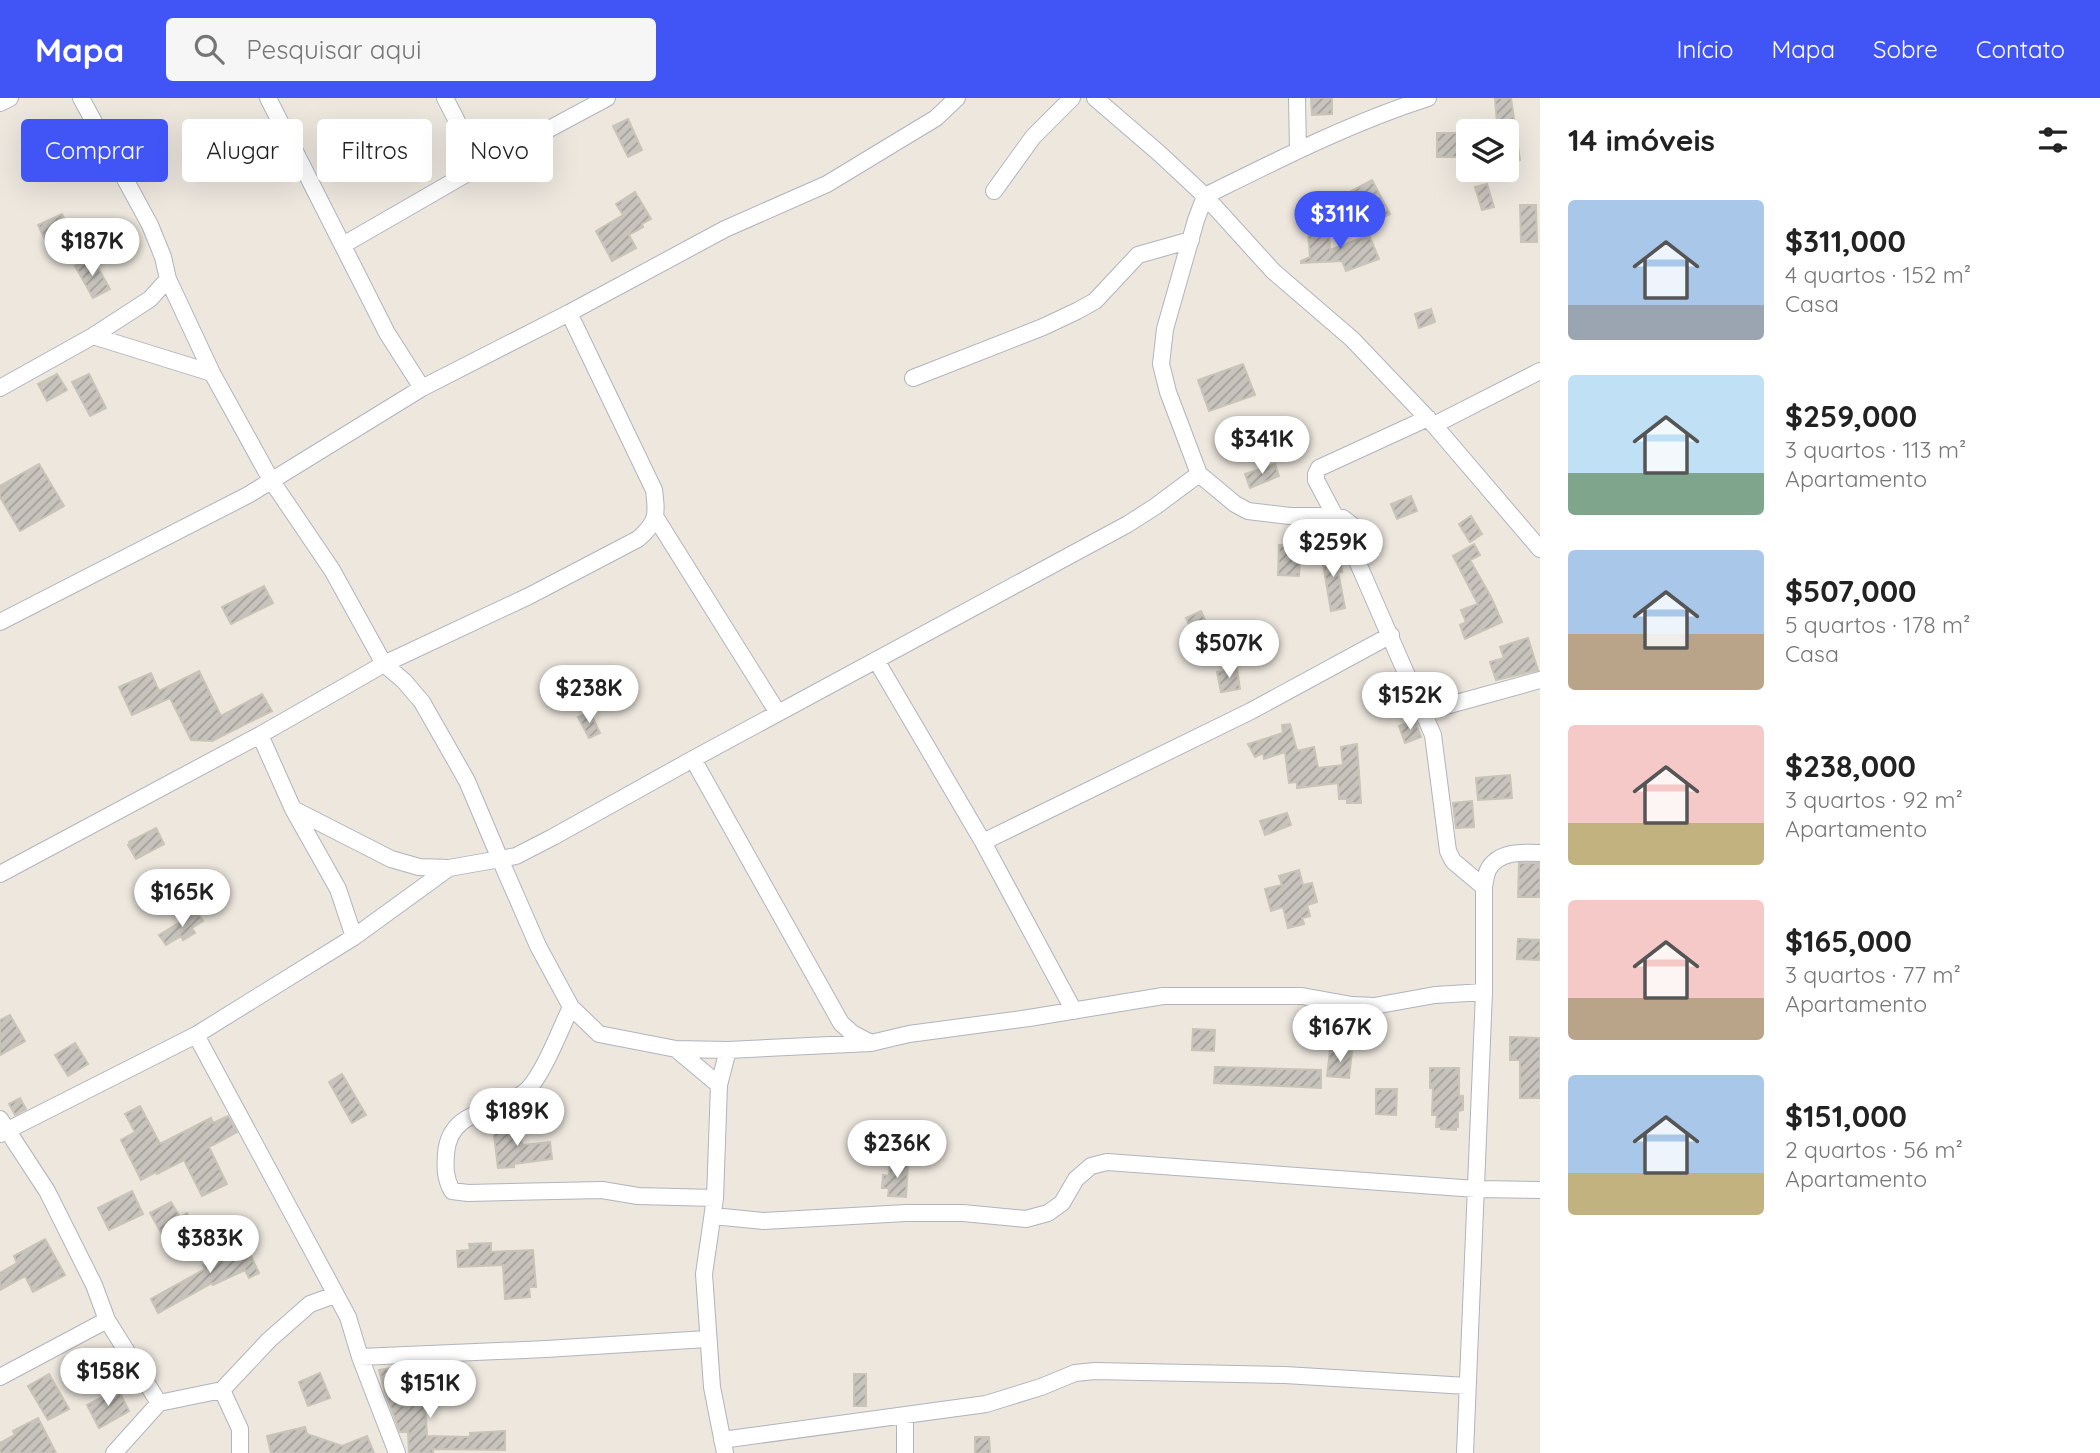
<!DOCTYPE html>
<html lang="pt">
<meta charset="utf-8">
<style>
:root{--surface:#fff;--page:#f6f6f6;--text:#222;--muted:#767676;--accent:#4154f6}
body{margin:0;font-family:Quicksand,sans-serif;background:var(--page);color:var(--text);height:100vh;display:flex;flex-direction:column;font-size:26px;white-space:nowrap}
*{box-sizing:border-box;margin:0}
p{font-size:23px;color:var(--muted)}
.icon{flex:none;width:38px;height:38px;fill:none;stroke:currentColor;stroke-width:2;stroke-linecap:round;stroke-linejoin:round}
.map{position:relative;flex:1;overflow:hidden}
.drawer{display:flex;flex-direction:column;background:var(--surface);width:560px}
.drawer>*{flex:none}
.hud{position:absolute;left:21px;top:21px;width:665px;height:63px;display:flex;gap:14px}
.controls{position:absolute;left:1456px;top:21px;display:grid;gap:14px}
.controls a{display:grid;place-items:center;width:63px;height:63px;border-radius:7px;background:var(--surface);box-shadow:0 7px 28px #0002;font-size:35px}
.price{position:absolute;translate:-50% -60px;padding:0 16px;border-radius:24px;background:#fff;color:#222;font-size:23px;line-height:46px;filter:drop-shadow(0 2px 4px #0008)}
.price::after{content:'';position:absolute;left:50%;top:42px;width:21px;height:16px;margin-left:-10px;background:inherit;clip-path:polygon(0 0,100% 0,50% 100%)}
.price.active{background:var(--accent);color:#fff}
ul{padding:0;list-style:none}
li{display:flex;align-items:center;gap:21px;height:175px;padding:0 28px}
li span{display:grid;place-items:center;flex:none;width:196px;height:140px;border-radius:7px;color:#555}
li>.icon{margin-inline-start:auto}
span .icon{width:84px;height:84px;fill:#fffc;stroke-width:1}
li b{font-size:30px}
h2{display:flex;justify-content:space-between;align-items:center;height:84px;padding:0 28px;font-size:30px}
.pill{padding:0 24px;border-radius:7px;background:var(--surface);box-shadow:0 7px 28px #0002;font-size:24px;line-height:63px}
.pill.active{background:var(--accent);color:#fff}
header{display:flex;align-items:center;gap:42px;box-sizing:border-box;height:98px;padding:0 35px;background:var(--accent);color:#fff}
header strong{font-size:33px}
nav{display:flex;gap:38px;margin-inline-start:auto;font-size:24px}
.search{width:490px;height:63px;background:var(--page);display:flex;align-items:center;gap:18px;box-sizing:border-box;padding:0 24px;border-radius:7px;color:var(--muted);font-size:26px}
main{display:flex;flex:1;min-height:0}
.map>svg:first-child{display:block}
.building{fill:url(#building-hatch);stroke:#c8c4b7;stroke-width:2}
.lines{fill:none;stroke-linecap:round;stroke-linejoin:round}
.minor-casing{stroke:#b1b3be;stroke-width:18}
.minor{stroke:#fff;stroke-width:16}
</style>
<header>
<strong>Mapa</strong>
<div class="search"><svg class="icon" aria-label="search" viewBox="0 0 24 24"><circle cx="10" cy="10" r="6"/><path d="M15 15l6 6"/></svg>Pesquisar aqui</div>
<nav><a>Início</a><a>Mapa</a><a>Sobre</a><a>Contato</a></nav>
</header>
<main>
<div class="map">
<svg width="1540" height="1355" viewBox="0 0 1540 1355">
<defs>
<pattern id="building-hatch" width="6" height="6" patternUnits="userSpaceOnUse" patternTransform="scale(1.75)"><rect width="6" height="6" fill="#c8c4bd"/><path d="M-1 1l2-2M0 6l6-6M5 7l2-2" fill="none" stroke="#a39f9a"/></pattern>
</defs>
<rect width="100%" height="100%" fill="#ede7de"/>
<path class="building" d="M1311,0H1332V16L1312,17Z
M1495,0H1511L1520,62L1507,64V33H1501L1500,25L1497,26Z
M628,21L642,52L628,59L613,28Z
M1437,35H1462V59H1437Z
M1372,82L1390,116L1363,129L1346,96Z
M1487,86L1494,109L1482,112L1475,89Z
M635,94L651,121L642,126L643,129L629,137L636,150L612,163L596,133L623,117L616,106Z
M1520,107H1536L1537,144H1521Z
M62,116L72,137L48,148L38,127Z
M1329,132L1330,152L1369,137L1379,161L1346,173L1342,163L1301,165V163L1310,159L1308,133Z
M92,159L110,191L93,200L75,168Z
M1431,211L1435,224L1419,230L1415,216Z
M1243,266L1255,297L1209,313L1198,282Z
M57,276L67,292L47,303L38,286Z
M89,276L106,310L90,318L72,284Z
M39,366L64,408L20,433L0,399V388Z
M1275,366L1279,378L1250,390L1245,376Z
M1411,398L1417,413L1397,421L1391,406Z
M1471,418L1482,436L1470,444L1459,426Z
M1474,446L1480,457L1470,462L1491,499L1502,524L1465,541L1460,527L1466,524L1461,512L1478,506L1453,458Z
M1279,447L1301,448L1299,478L1278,477Z
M1339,453L1342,474H1338L1345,510L1331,513L1321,454Z
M264,488L273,505L231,526L222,509Z
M1201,513L1220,554L1204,561L1186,520Z
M1528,540L1538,572L1496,582L1490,564L1504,560L1500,549Z
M1237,571L1240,591L1221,594L1217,574Z
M199,573L221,618L262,596L272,613L212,643L191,642L170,600L132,617L119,589L151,575L159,593Z
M590,614L600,635L589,640L578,619Z
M1415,622L1421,639L1405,645L1399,628Z
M1290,626L1297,653L1314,649L1318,670L1343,667L1341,649L1357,646L1361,705H1347V701H1339L1338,685L1297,690V684L1289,685L1285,654L1264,661L1263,655L1255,659L1248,646L1283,635L1282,627Z
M1510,677L1512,700L1478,702L1476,680Z
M1472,703L1474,729L1456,730L1453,705Z
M1287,715L1291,727L1265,737L1260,723Z
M156,730L164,746L136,761L128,747L130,746L129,744Z
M1519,765H1540V799H1518Z
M1299,772L1303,787L1312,785L1317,804L1307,807L1310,818L1302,820L1304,826L1288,830L1283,809L1271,813L1265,791L1282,787L1279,778Z
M197,814L203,823L192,830L195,835L183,842L181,838L166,847L159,837Z
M1518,841L1540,842V862L1517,861Z
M10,917L25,943L0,957V922Z
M1193,931L1215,932L1214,953L1192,952Z
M1510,939L1540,940V1000H1520V962H1510Z
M75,945L88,966L68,978L55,957Z
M1330,952L1352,954L1349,980L1327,978Z
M1215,969L1321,972V990L1214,985Z
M1430,970H1459V998H1463V1012L1458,1013V1029H1456V1032L1441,1031V1029H1436L1437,1017H1432L1433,990H1430Z
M342,976L366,1017L352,1025L329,984Z
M1376,991H1397L1396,1017L1376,1016Z
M20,1000L26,1011L15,1017L9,1006Z
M140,1008L160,1046L211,1020L213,1025L228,1018L237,1034L209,1049L227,1086L202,1098L184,1062L157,1076L156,1074L141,1082L121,1042L135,1034L125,1016Z
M520,1026L522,1047L550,1044L552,1061L514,1066V1069L498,1070L493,1029Z
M890,1065L908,1066L906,1099L888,1098L889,1090H882L883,1077L889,1078Z
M132,1093L143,1116L109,1132L98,1110Z
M171,1104L180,1119L187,1115L199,1135L168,1153L162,1142L164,1140L150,1115Z
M241,1137L259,1175L249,1180L245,1172L213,1187L212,1185L158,1215L151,1201L205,1171L203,1167L234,1151L230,1143Z
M45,1141L65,1177L33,1194L25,1178L0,1192V1175L17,1165L14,1158Z
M491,1145V1154L533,1152L536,1189H529L530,1199L505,1201L503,1167L458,1169L457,1153L470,1152L469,1146Z
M409,1267H424L425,1278L396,1280L400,1308L425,1306L427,1338L470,1339V1335L505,1333V1352L433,1351V1355H409L408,1334H400L385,1294L379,1272Z
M320,1275L330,1300L308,1308L299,1284Z
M49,1276L69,1311L48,1322L28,1288Z
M854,1276H866V1308H854Z
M118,1291L129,1313L99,1330L87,1307Z
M38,1320L56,1355H0V1345L15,1337L13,1333Z
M305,1329L307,1336L342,1348L367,1338L374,1355H271L267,1338Z
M975,1339H989L990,1355H975Z"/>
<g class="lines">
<defs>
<path id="minor" d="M81,0L150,127L163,159L168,181L150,201L93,238
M268,0L387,235L422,290
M445,0L480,68
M1095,0L1160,56L1205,98L1273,173L1352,241L1434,327L1540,451
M1297,0L1298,52
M0,5L10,0
M994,93L1033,39L1072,0
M343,147L480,68L607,0
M168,181L212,275L271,382L332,472L384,566L529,498L638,441C658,424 657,416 654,392L569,215
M913,280L1043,229L1077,213L1095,203L1138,157L1191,142
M0,290L93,238L212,275
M1434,327L1540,273
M1199,376L1235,406L1248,413L1290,418H1335L1343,420L1353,428L1356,437L1354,456L1433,637L1448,753L1453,763L1484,789
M1335,418L1316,382V376L1319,370L1428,320
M656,420L778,615
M0,524L248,397L422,290L569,215L725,131L827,86L936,20L957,0
M876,562L983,744
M1424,614L1540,582
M260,637L293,711L391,761L419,769L449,770L500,761L538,848L571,909L599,936L676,951L728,952
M693,661L841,925L852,935L869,944
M293,711L338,791L354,839
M0,776L260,637L384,566L404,583L422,604L467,683L500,761L516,758L553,739L693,661L1128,426L1156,408L1199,376L1168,294L1161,266L1165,231L1196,122L1205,98C1278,62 1350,25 1428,0
M571,909C560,932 545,972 529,990C505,1015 449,1007 446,1056C445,1070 445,1080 452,1093L468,1095L602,1092L638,1098L715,1100
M1074,913L983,744L1251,613L1391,537
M196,937L348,1219L360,1259L397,1355
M676,951L719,987
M0,1021L47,1093L94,1187L107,1222L159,1305
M0,1036L196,937L354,839L449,770
M713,1118L764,1123L906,1115H963L1026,1121L1048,1115L1062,1105L1076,1081L1091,1068L1107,1064L1476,1091L1540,1092
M360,1259L546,1251L707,1241
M0,1279L107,1222
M222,1292L240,1331V1355
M905,1317V1355
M722,1342L986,1306L1041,1289L1075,1275L1095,1273L1285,1277L1467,1288
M114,1355L159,1305L222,1292L269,1242L310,1206L335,1197
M725,1355L712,1289L704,1176L715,1100L719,987L728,952L871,945L909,936L1029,920L1163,898H1302L1352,907L1374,908L1435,897L1484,894
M1465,1355L1484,894V789C1485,784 1486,776 1488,772C1498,753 1522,754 1540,755"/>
</defs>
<use href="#minor" class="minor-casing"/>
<use href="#minor" class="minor"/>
</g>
</svg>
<div class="controls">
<a><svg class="icon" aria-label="layers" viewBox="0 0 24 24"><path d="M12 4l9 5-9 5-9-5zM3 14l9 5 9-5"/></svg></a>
</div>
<b class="price active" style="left:1340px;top:153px">$311K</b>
<b class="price" style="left:92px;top:180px">$187K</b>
<b class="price" style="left:1262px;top:378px">$341K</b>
<b class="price" style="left:1333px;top:481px">$259K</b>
<b class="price" style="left:1229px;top:582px">$507K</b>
<b class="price" style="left:589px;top:627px">$238K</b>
<b class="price" style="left:1410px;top:634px">$152K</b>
<b class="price" style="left:182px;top:831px">$165K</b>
<b class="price" style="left:1340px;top:966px">$167K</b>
<b class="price" style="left:517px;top:1050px">$189K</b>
<b class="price" style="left:897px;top:1082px">$236K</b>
<b class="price" style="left:210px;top:1177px">$383K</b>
<b class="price" style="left:108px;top:1310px">$158K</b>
<b class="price" style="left:430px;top:1322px">$151K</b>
<div class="hud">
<a class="pill active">Comprar</a>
<a class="pill">Alugar</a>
<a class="pill">Filtros</a>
<a class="pill">Novo</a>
</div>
</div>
<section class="drawer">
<h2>14 imóveis<svg class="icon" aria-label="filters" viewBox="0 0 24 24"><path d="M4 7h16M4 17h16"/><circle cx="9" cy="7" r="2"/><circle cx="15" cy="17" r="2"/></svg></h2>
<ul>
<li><span style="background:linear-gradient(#a9c7e8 75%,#9aa5b1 0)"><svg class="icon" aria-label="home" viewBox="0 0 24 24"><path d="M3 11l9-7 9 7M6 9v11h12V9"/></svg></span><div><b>$311,000</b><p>4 quartos · 152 m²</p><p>Casa</p></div></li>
<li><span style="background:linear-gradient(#bfe0f5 70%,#7fa58c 0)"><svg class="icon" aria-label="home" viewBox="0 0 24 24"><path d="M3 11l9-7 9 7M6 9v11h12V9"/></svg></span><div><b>$259,000</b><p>3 quartos · 113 m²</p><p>Apartamento</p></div></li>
<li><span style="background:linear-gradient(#a9c7e8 60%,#b9a48a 0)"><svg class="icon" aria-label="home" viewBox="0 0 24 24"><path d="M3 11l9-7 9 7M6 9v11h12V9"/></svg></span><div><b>$507,000</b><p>5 quartos · 178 m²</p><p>Casa</p></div></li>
<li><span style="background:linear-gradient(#f6c9c9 70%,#c2b280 0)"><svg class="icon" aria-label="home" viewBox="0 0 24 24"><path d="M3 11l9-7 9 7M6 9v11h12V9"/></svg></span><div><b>$238,000</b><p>3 quartos · 92 m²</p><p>Apartamento</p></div></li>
<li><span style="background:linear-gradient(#f6c9c9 70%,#b9a48a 0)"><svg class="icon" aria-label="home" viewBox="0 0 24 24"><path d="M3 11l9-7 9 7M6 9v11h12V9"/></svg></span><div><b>$165,000</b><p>3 quartos · 77 m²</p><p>Apartamento</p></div></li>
<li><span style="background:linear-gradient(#a9c7e8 70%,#c2b280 0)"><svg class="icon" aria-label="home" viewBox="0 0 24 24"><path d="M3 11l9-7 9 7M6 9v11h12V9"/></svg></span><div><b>$151,000</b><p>2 quartos · 56 m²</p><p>Apartamento</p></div></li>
</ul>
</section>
</main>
